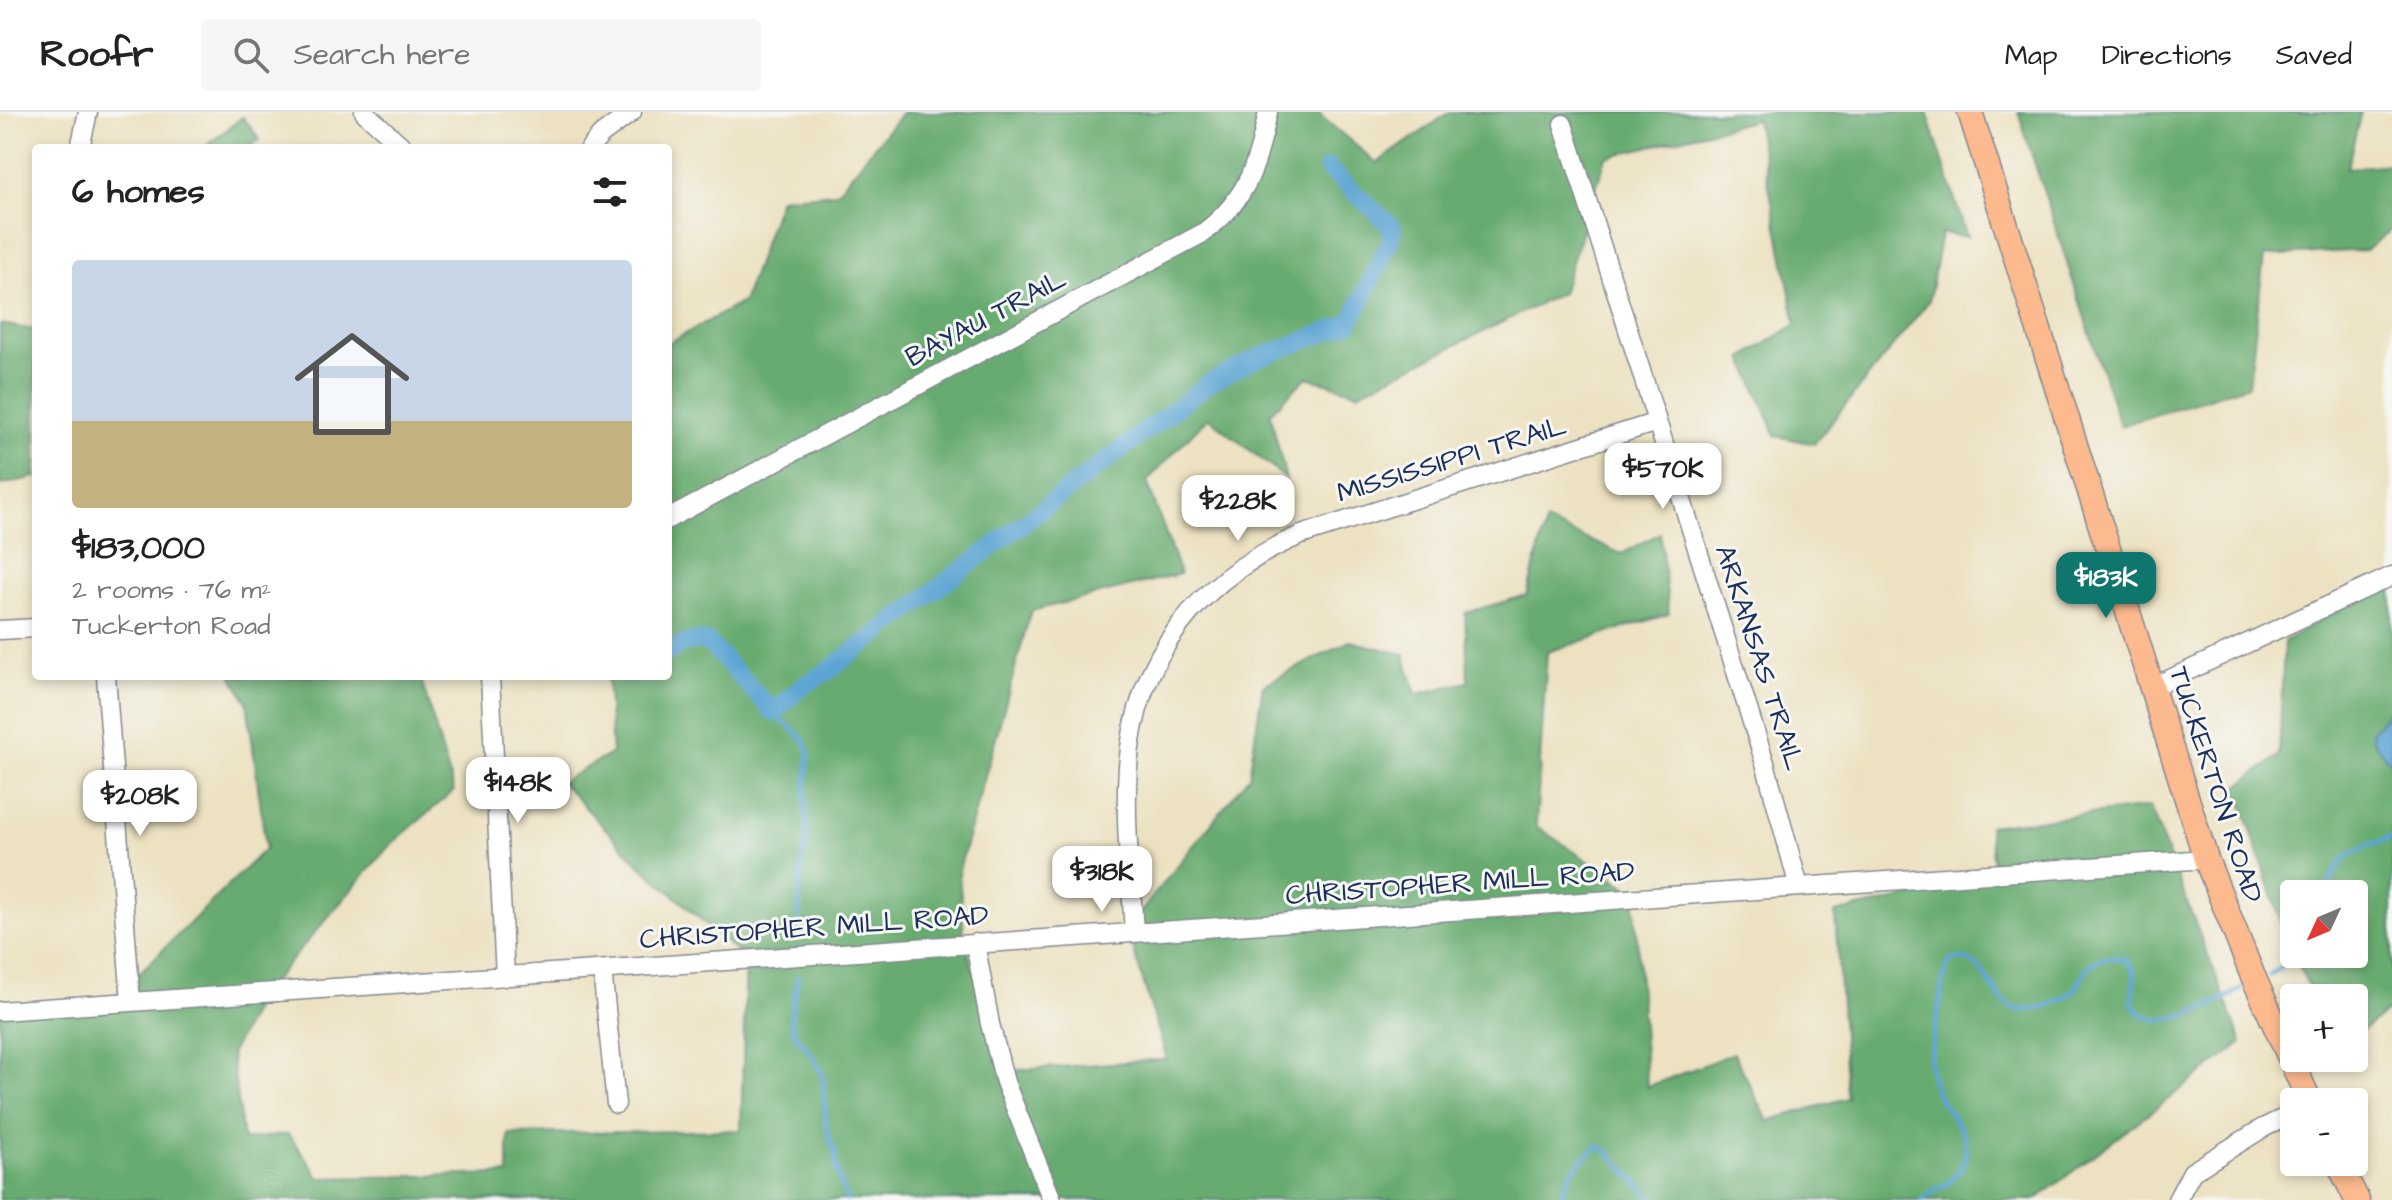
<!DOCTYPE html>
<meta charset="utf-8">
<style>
:root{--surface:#fff;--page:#f6f6f6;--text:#222;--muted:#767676;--line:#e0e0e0;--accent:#0f766e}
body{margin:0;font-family:"Architects Daughter",sans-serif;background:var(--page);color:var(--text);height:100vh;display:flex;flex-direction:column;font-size:30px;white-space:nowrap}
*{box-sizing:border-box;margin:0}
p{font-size:26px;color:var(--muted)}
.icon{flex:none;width:44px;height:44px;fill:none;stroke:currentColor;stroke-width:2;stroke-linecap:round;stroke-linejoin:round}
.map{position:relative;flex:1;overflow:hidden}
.panel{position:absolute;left:32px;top:32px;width:640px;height:536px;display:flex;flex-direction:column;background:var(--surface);border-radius:8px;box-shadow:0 4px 12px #0003}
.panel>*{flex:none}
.needle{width:52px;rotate:226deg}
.tools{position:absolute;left:2280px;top:768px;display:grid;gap:16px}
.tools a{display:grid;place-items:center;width:88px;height:88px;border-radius:8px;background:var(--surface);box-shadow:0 4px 12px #0003;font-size:40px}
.price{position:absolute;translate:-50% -68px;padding:0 18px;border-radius:16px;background:#fff;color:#222;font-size:26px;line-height:52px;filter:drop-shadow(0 2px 4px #0008)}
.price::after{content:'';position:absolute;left:50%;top:48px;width:24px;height:18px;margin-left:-12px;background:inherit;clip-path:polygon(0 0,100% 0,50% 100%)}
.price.selected{background:var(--accent);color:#fff}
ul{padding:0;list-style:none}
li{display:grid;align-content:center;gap:16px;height:424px;padding:0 40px}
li+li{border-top:2px solid var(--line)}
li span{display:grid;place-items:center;height:248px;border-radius:8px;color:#555}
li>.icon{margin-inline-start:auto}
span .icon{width:144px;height:144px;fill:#fffc;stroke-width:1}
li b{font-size:34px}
h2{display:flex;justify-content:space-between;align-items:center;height:96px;padding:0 40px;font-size:34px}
header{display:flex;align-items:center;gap:48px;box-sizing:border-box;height:112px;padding:0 40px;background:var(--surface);border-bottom:2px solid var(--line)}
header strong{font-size:38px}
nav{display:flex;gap:44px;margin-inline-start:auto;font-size:28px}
.search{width:560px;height:72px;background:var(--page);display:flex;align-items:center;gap:20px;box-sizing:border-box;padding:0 28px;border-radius:8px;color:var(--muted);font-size:30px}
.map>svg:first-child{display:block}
.forest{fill:#68ab6f;stroke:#426d66;stroke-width:2;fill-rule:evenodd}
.water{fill:#5ca4d3;stroke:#3c6a98;stroke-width:2}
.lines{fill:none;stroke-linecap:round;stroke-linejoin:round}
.stream{stroke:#5ca4d3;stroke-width:5}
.canal{stroke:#5ca4d3;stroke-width:18}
.minor-casing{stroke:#84888f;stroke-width:21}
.major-casing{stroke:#84888f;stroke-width:27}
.minor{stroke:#fff;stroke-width:18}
.major{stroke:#fcba8e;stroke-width:24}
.labels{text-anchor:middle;stroke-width:6;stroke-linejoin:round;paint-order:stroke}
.street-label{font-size:28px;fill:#1b2f5e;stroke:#f6f6f2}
</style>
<header>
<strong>Roofr</strong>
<div class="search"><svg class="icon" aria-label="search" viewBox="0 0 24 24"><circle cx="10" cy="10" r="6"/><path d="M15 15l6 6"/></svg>Search here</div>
<nav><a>Map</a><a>Directions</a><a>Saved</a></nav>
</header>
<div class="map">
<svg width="2392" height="1088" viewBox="0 0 2392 1088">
<rect width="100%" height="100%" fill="#f6f6f2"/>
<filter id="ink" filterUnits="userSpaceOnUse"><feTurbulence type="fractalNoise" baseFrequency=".0125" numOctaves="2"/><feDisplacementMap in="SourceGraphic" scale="16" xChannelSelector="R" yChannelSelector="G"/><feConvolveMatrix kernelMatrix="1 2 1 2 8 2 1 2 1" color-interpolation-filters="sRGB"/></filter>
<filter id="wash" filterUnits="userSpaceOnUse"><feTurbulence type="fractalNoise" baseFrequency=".006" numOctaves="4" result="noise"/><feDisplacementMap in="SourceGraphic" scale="32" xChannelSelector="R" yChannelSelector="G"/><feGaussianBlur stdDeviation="1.8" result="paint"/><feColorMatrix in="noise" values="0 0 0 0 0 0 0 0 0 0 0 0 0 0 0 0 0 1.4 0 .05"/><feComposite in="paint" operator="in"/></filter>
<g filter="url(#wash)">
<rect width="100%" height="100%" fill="#ece1c0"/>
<path class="forest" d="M903,0H1319L1323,6L1377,51L1450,0H1927L1967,125L1941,121L1929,189L1814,332L1776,324L1743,246L1796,212L1756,8L1606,45L1562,181L1358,281L1307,265L1270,301L1286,367L1208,305L1147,369L1180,462L1031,499L959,758L964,827L1005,959L1167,947L1127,817L1249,664L1263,573L1350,529L1404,542L1416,582L1468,570L1465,501L1527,483L1546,410L1622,442L1660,421L1669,502L1547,540L1536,714L1634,780L1647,975L1734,941L1768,1009L1847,986L1835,801L1994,766L1989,714L2150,695L2242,931L2035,1088H0V899L108,892L266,736L247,590L232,564H420L454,679L389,734L262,882L231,941L243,1028L288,1022L320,1066L508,1062V1022L741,1018L746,848L638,751L561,670L612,641L607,564H668V231L743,190L780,86L836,81Z
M2018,0H2361L2347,56L2392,52V117L2366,138L2264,144L2249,273L2120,314Z
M243,5L260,28L246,36H203Z
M0,212L36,218V365L0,373Z
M2392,468V896L2363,918L2354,913V886H2314L2286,826L2237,675L2279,644L2284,529ZM2294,782H2354V842H2294Z"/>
<path class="water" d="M2392,596V653L2374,629L2371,620Z"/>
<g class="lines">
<path class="stream" d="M774,601L804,628L809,642L805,681L807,725L801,757L798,812
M2327,782C2335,743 2357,736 2392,726
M2270,863L2296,842
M798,864L791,904L793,920L814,945L823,966L826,1014L835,1042L836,1057L847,1088
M1558,1088L1573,1058L1597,1034L1606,1038L1654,1088
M1922,1088L1939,1075L1946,1073L1961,1057L1966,1040L1965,1024L1936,981L1929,950L1946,855L1952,848C1990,839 1989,897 2022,898C2037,899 2064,889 2074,878C2079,873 2080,868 2083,862C2093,846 2110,843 2127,848L2135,862L2132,891C2154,929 2215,891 2242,877"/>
<path class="canal" d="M671,539C682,531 697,525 710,532L774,601L801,575L828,559L1209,271L1253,248L1350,211L1390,130L1393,116L1328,56"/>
</g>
</g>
<g filter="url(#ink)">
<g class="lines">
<defs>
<path id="minor" d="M364,0L404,36
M1563,12L1765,651L1799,775
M80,36L88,0
M590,36L601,23L632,0
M668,407L1203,121C1248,87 1257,53 1268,0
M0,518L36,516
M106,564L131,890
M490,564L505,865
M2153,575L2392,464
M1134,821C1131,766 1124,710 1128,655C1136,544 1200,465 1301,423L1657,310
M975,831L990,912L1005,970L1052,1088
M602,858L616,992
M0,899L2206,747
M2177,1088L2192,1060L2263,1016L2294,1001"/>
<path id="major" d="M1970,0L2206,747L2252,862L2310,990
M2338,1050L2357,1088"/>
</defs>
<use href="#minor" class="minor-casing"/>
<use href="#major" class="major-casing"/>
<use href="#minor" class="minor"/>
<use href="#major" class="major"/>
</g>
</g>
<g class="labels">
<g class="street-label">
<text transform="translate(985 205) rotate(-28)" y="10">BAYAU TRAIL</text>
<text transform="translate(1451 346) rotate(-17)" y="10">MISSISSIPPI TRAIL</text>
<text transform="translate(1761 545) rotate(72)" y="10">ARKANSAS TRAIL</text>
<text transform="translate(2217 672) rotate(72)" y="10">TUCKERTON ROAD</text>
<text transform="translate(1460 770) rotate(-4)" y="10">CHRISTOPHER MILL ROAD</text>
<text transform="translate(814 814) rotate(-4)" y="10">CHRISTOPHER MILL ROAD</text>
</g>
</g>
</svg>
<div class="tools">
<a><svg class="needle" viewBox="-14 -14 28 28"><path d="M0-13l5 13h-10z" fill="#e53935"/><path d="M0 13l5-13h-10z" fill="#767676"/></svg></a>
<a>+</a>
<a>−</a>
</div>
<b class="price" style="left:1663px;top:399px">$570K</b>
<b class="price" style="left:1238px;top:431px">$228K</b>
<b class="price selected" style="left:2106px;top:508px">$183K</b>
<b class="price" style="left:518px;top:713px">$148K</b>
<b class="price" style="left:140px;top:726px">$208K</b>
<b class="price" style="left:1102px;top:802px">$318K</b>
<section class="panel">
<h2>6 homes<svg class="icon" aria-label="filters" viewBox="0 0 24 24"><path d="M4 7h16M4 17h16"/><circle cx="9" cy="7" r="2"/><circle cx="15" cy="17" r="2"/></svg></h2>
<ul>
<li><span style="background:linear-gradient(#c9d6e8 65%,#c2b280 0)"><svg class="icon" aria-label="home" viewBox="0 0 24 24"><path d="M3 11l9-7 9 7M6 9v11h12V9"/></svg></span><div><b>$183,000</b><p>2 rooms · 76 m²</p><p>Tuckerton Road</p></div></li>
</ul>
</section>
</div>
